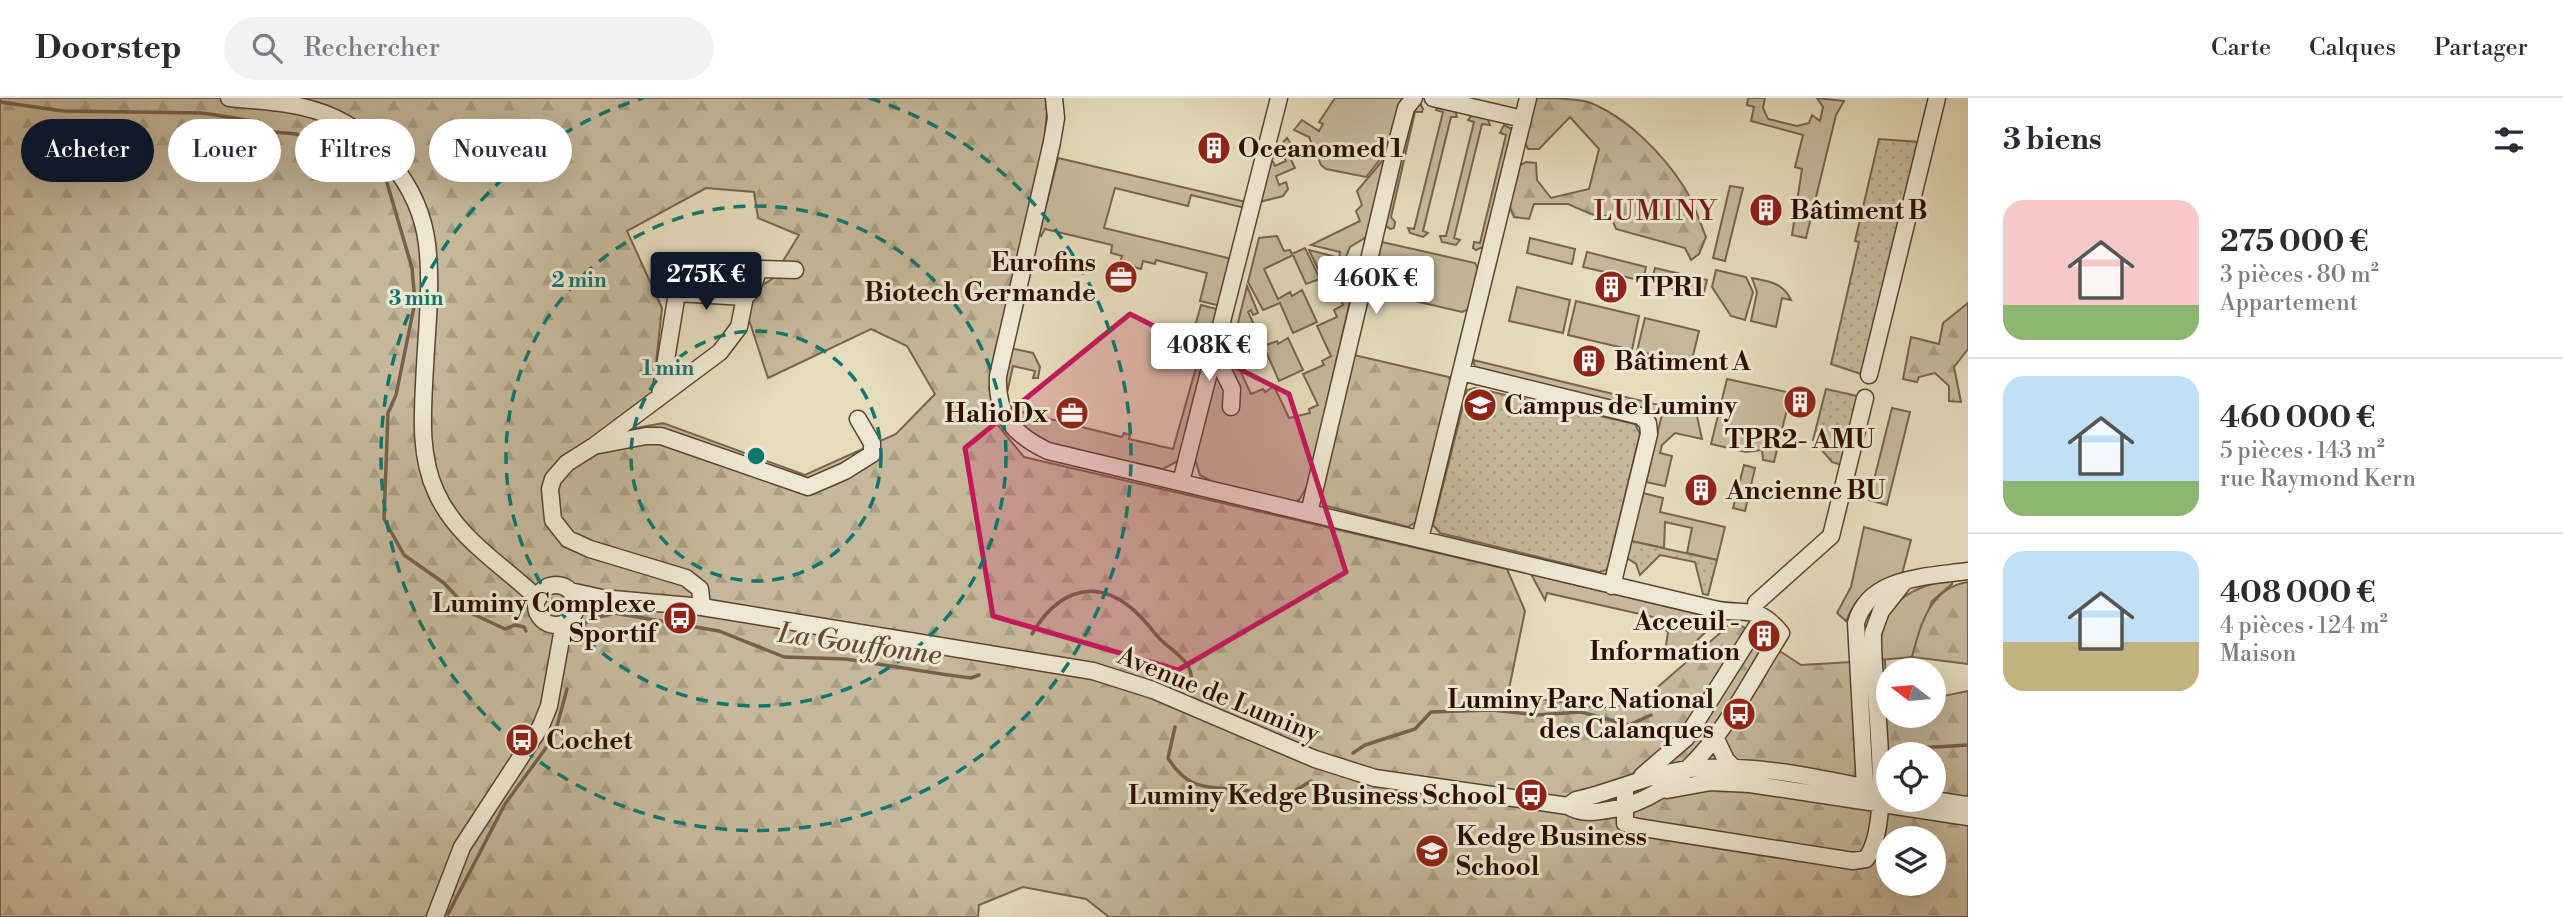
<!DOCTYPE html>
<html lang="fr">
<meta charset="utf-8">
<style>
:root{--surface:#fff;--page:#f2f2f3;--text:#2b2b33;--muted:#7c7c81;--line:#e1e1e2;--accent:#111827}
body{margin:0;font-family:"Libre Bodoni",serif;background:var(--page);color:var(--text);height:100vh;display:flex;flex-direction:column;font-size:26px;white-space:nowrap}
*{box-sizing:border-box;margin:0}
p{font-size:23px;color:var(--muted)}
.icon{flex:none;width:38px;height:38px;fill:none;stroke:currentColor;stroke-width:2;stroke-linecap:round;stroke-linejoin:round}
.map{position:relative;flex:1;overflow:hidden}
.details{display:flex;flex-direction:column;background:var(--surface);width:595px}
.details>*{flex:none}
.banner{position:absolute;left:21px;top:21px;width:665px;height:63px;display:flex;gap:14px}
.needle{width:46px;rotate:286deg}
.tools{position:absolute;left:1876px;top:560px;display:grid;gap:14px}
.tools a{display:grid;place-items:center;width:70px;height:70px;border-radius:50%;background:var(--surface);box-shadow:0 7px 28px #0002;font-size:35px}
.price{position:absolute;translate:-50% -60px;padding:0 16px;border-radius:7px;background:#fff;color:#222;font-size:23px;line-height:46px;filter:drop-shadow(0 2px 4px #0008)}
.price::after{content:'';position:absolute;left:50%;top:42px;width:21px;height:16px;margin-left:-10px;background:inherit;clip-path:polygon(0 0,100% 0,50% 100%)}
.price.active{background:var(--accent);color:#fff}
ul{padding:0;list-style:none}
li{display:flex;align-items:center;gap:21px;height:175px;padding:0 35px}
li+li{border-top:2px solid var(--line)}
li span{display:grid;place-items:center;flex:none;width:196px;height:140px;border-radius:21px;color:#555}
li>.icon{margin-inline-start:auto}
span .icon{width:84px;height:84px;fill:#fffc;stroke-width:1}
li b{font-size:30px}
h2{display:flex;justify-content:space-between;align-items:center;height:84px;padding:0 35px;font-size:30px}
.tag{padding:0 24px;border-radius:32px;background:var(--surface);box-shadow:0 7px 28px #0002;font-size:24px;line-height:63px}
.tag.active{background:var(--accent);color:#fff}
header{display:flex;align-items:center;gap:42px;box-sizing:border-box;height:98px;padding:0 35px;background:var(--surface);border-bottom:2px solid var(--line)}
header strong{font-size:33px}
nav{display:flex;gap:38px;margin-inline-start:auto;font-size:24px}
.search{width:490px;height:63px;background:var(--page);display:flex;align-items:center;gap:18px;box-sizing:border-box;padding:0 24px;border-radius:38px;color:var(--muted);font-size:26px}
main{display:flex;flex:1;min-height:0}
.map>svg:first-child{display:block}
.grass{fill:#c6b99b;stroke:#7a644e;stroke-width:2}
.forest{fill:url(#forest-firs);stroke:#7a644e;stroke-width:2;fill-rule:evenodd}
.park{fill:url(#park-dots);stroke:#7a644e;stroke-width:2}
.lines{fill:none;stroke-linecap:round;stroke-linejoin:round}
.stream{stroke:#77604b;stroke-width:3.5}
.minor-casing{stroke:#5c4230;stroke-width:19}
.minor{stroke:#eee8d3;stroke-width:16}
.marked{fill:#c2185b;fill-opacity:0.2;stroke:#c2185b;stroke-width:5;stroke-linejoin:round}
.ring{fill:none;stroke:#0f766e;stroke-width:3.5;stroke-dasharray:12 9}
.labels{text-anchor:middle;stroke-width:6;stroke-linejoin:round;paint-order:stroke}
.poi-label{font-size:26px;font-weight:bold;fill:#2f0e01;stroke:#eee8d3;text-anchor:start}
.street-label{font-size:26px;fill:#2f0e01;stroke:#eee8d3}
.neighbourhood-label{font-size:28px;letter-spacing:2px;fill:#7a1f14;stroke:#eee8d3}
.water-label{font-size:28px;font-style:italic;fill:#654b38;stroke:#eee8d3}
.centre{fill:#0f766e;stroke:#eee8d3;stroke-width:3.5}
.ring-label{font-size:21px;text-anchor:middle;font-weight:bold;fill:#0f766e;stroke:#eee8d3;stroke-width:6;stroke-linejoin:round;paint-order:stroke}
</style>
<header>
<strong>Doorstep</strong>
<div class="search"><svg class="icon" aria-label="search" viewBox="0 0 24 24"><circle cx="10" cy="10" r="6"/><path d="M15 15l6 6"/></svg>Rechercher</div>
<nav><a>Carte</a><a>Calques</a><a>Partager</a></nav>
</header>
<main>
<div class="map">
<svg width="1968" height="819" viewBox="0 0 1968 819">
<defs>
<pattern id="forest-firs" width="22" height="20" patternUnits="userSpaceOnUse" patternTransform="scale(1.75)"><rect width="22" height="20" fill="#c6b99b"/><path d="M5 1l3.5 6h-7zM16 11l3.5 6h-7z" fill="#aa9e84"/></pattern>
<pattern id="park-dots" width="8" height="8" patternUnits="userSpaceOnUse" patternTransform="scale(1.75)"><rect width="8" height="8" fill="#c6b99b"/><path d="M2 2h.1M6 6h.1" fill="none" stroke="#aa9e84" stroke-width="1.8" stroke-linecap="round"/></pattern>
</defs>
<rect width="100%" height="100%" fill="#e5dcbb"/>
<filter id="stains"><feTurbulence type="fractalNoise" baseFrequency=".00286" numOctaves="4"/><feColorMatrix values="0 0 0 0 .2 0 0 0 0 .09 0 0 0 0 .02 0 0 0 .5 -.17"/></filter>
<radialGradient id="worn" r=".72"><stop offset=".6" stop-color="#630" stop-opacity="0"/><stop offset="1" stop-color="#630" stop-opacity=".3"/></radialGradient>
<path class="grass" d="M1335,0H1402L1389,50L1366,79L1326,71L1321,67L1309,39L1294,32L1302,22L1319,33L1323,26L1319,24Z
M1748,0H1765L1763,10L1768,21L1797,28L1809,25L1812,17L1820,23L1823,9L1817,0L1844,3L1836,17L1806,140L1792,137L1802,71L1795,69L1803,37L1751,23L1754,9L1747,7Z
M1416,6L1421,7L1423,11L1422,14H1415L1391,119L1395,124L1394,130L1390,131L1385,127L1408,28Z
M1438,9L1455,12L1457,19H1451L1423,133L1428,135L1423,139L1410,135L1408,130L1414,131L1443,14L1436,12Z
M1474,15L1487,19L1490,27L1482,26L1454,140L1460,142L1456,147L1442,144L1440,138H1446L1474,24L1468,22Z
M1504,27L1512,31L1485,148L1476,152L1473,150L1474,144L1480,145L1506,37L1500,35Z
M1287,40L1291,46L1285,49L1295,70L1276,78L1279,87L1286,84L1288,91L1283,98L1260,104L1267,63L1273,64L1275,68L1286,63L1279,49Z
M1388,56L1368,138L1350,149L1342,169L1338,166L1340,154L1311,147L1360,123L1356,113L1362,107L1357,93Z
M1058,60L1246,104L1245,110L1191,97L1188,108L1115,90L1104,130L1232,161L1221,208L1200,203L1207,175L1156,162L1155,166L1143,163L1141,171L1120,165L1122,158L1111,155L1112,147L1045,131L1041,138L1039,136Z
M1730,88L1743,90L1725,163L1713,160Z
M1277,138L1284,153L1290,152L1292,156L1305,150L1320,181L1306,186L1293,157L1264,171L1278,201L1290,194L1292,198L1302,192L1317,224L1293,235L1280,205L1263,212L1248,184L1259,140Z
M1530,140L1575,151L1572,166L1527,155Z
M1382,144L1475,165L1478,171L1469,211L1462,214L1372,193L1369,188Z
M1309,152L1336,159L1334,168L1347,179L1353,190L1308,387L1299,402L1292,404L1213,384L1200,377L1194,359L1223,237L1235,238L1245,262L1237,266L1251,296L1263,291L1265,294L1274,288L1289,320L1310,315L1309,311L1318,307L1303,276L1324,267L1322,263L1331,258L1317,228L1337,219L1334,212L1343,207L1329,177L1322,179Z
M1587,154L1646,169L1643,183L1583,169Z
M1655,170L1707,182L1703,198L1651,185Z
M1716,172L1746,179L1753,194L1745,222L1731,218L1712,189Z
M1752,180C1768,183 1784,185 1791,202L1782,200L1776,229L1751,223L1757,194Z
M1247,188L1258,215L1253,217L1251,212L1248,214L1264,248L1277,243L1278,246L1288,240L1303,272L1279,283L1264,249L1249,260L1236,233Z
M1517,189L1570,202L1563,235L1509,223Z
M1576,203L1639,218L1632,252L1568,237Z
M1201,207L1220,212L1178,363L1163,371L1058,349L1040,343L1013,324L1003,296L1010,250L1033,255L1040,269L1038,280H1033L1035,273L1013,268L1007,295L1010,311L1122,339L1124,335L1130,337L1129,341L1173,351L1201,252L1207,253L1212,232L1202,230L1196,261L1186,260Z
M1645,220L1699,233L1691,266L1637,253Z
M1473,262L1663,308L1652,314L1476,272Z
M1727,281L1791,295L1774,364L1763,362L1762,352L1746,354L1711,346Z
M1892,310L1910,314L1887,407L1869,402Z
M1663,312L1697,318L1702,341L1675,335L1662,347L1660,355L1672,358L1665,388L1646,384Z
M1744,367L1755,370L1745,413L1733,410Z
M1643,395L1663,400L1660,414L1725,429L1717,462L1687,455L1692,430L1665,424L1664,450L1631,443Z
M1864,429L1911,442L1902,476C1874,486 1857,495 1846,523L1837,515L1851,489Z
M1531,476L1710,519L1712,525L1717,523L1681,558L1670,563L1664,561L1668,534L1660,528L1662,521L1547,495L1545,502Z
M1952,482V486L1932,503L1912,559L1880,562C1877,510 1904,489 1952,482Z"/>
<path class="forest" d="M0,0H1048L1044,48L989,290L996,325L1024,359L1507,471L1525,513L1508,596L1598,610L1638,606L1734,523L1801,567L1885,562L1888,618H1934V600L1968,593V819H1109L1086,801L1023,789L979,807L978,819H0ZM706,90L754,94L758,120L799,137L772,181L737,204L750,225L768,280L871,231L907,248L935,296L896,336L805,377L663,325L631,331L653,292L662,210L627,133ZM1888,656H1934V702H1888ZM1888,740H1934V786H1888Z
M1535,0C1553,0 1571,0 1588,4C1626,18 1663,56 1684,89C1694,104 1699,122 1706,139L1699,156L1691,162L1685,150L1616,131L1611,119L1591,116L1568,106H1534L1529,121L1514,119L1509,108L1519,68L1526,64L1536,65L1537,82L1551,100L1589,91L1599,51L1570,19L1539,51H1528L1524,42Z
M1968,205V251L1954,269L1961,304L1949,303V288L1935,275L1919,279L1917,284L1903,281L1911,239L1939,246L1943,225Z
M1354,257L1449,279L1451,286L1417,423L1408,429L1323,407L1320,397Z
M1968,484V566L1912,559C1920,526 1931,489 1968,484Z"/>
<path class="park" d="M1879,41L1919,44L1861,276L1831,266L1859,144L1855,143Z
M1475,290L1635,326L1640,336L1607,472L1599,474L1440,435L1433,427L1467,292Z
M1826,291L1862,299L1844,368L1832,364L1813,342Z
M1631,443L1717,462L1708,497L1703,496L1695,464L1660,457L1640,477L1636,466L1627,460Z"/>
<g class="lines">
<path class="stream" d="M0,4L63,13L202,15L254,23L263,33L296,36L340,52L373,65L385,78L412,170L415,204L396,297L388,315L384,421L404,457L444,485L473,516L505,531L515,527L524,529L526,533
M578,532L589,522L614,515L719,533L784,559L846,561L948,577L971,580L979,577
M1032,536C1054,498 1090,477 1130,509C1142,518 1150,530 1160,541C1174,555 1195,564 1191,587
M1175,629L1168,660C1191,697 1212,687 1249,693C1260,694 1269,700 1280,702L1311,683
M1902,651L1968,647
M1353,655L1365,647L1415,631L1431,614L1492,612L1537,617L1581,614L1629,627L1651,617
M448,816L505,706L554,639L567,591"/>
<defs>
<path id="minor" d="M229,0C260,3 293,4 323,15C377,35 420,89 427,146C432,187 427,228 425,268C423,310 418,355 436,394C457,441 502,466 538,501
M1433,0L1523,21
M1214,254L1232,291L1231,309
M1461,274L1640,318L1648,325L1649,336L1612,488
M1869,277L1937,0
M660,298L677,195L745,199L751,193L759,171L795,172
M599,347L646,338H661L808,389L845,373L872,356V345L858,321
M1181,384L1279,0
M1309,415L1396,48L1406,10L1414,0
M1420,441L1528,0
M536 507a20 20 0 1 1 40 0a20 20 0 1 1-40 0Z
M570,493L602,500L702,509L1093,573L1153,592L1315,661L1375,680L1568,708C1582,717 1598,714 1614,711C1700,693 1738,602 1781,535C1756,505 1746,518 1714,511L1048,353C1014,337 996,317 998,278L1052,44L1056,20L1054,0
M1756,505L1831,438L1865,300
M702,509L700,491L686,480L590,451L568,441L553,422L550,391L553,381L567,365L594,348L720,254L739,229L745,199
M1715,639L1726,662L1735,671
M1642,678L1686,640L1762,520
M1625,689V725L1637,729L1853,763L1866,761C1896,723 1871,587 1873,535L1881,513L1904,484
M1667,692L1711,684L1750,686L1968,719
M1870,695L1865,689L1856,525C1869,478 1927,479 1968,473
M1933,702L1968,707
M1568,708L1576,702C1614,694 1651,675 1690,671C1755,664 1825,682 1888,694
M435,819L462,749L541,628L549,608L564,525"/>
</defs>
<use href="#minor" class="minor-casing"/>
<use href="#minor" class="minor"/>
</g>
<path class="marked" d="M1130,216L1289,296L1346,474L1178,572L993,518L965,350Z"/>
<g class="ring">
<circle cx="756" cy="358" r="125"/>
<circle cx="756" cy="358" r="250"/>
<path d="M869 0A375 375 0 1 1 643 0"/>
</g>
<defs>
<symbol id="building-disc" viewBox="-11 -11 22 22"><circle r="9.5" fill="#8f2418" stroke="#eee8d3"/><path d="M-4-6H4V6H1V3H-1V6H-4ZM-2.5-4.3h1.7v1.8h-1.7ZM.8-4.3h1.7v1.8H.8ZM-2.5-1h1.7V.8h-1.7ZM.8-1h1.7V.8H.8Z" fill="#fff"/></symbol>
<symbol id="office-disc" viewBox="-11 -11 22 22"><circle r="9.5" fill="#8f2418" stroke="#eee8d3"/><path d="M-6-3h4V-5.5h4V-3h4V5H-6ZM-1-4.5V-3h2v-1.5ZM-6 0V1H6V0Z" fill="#fff"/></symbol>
<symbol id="university-disc" viewBox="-11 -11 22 22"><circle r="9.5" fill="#8f2418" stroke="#eee8d3"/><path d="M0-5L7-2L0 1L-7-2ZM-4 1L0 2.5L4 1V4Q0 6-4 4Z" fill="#fff"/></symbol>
<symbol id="bus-disc" viewBox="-11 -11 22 22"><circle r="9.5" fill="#8f2418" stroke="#eee8d3"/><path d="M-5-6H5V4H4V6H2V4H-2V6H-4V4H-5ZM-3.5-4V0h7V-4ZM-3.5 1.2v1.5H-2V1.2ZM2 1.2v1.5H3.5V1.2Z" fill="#fff"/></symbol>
</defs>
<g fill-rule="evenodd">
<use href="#building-disc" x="1195" y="31" width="38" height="38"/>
<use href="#building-disc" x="1747" y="93" width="38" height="38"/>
<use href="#office-disc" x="1102" y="160" width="38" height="38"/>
<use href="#building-disc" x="1592" y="170" width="38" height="38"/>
<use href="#building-disc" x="1570" y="244" width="38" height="38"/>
<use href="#building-disc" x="1781" y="285" width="38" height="38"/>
<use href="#university-disc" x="1461" y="288" width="38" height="38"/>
<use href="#office-disc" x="1053" y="296" width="38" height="38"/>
<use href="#building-disc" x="1682" y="373" width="38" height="38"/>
<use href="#bus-disc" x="661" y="501" width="38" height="38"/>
<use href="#building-disc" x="1745" y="519" width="38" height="38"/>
<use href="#bus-disc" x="1720" y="597" width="38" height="38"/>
<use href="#bus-disc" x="503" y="623" width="38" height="38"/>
<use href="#bus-disc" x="1512" y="678" width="38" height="38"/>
<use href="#university-disc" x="1413" y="734" width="38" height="38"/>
</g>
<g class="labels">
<g class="poi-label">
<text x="1238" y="59">Oceanomed 1</text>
<text x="1790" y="121">Bâtiment B</text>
<text x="1096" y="173" text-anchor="end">Eurofins<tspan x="1096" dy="30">Biotech Germande</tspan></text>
<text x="1636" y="198">TPR1</text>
<text x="1614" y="272">Bâtiment A</text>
<text x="1504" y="316">Campus de Luminy</text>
<text x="1048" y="324" text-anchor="end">HalioDx</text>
<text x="1800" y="350" text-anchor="middle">TPR2- AMU</text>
<text x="1726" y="401">Ancienne BU</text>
<text x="656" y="514" text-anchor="end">Luminy Complexe<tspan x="656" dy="30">Sportif</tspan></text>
<text x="1740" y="532" text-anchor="end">Acceuil -<tspan x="1740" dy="30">Information</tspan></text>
<text x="1714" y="610" text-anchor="end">Luminy Parc National<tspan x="1714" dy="30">des Calanques</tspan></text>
<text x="546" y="651">Cochet</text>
<text x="1506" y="706" text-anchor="end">Luminy Kedge Business School</text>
<text x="1456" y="747">Kedge Business<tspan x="1456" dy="30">School</tspan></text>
</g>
<g class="street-label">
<text transform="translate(1219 596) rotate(22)" y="9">Avenue de Luminy</text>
</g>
<g class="neighbourhood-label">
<text x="1656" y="122">LUMINY</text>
</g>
<g class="water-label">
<text transform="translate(860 545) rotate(8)" y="10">La Gouffonne</text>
</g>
</g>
<circle cx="756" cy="358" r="10" class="centre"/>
<g class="ring-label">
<text x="579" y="189">2 min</text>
<text x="416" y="207">3 min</text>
<text x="668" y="277">1 min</text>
</g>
<rect width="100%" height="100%" filter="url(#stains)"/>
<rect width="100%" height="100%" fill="url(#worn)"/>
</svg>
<div class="tools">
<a><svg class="needle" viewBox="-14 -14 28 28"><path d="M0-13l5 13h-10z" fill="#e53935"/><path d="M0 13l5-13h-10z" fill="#7c7c81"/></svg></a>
<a><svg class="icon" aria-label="locate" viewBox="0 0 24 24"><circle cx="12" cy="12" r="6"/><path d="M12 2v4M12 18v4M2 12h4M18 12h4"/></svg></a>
<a><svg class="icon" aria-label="layers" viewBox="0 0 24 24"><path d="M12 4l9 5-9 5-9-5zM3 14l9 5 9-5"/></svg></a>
</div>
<b class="price active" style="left:706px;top:214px">275K €</b>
<b class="price" style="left:1376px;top:218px">460K €</b>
<b class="price" style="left:1209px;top:285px">408K €</b>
<div class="banner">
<a class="tag active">Acheter</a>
<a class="tag">Louer</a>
<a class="tag">Filtres</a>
<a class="tag">Nouveau</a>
</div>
</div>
<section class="details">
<h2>3 biens<svg class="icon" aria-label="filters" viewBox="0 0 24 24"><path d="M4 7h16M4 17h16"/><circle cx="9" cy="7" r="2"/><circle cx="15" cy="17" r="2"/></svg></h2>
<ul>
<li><span style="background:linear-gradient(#f6c9c9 75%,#8fb573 0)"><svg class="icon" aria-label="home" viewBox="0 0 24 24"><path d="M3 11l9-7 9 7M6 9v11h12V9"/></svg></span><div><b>275 000 €</b><p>3 pièces · 80 m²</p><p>Appartement</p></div></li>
<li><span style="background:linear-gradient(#bfe0f5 75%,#8fb573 0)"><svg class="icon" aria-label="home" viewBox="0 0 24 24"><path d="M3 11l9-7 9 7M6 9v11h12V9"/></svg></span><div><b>460 000 €</b><p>5 pièces · 143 m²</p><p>rue Raymond Kern</p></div></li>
<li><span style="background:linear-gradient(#bfe0f5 65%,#c2b280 0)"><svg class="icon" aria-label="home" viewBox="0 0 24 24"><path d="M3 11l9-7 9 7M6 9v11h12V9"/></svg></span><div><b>408 000 €</b><p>4 pièces · 124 m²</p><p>Maison</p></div></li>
</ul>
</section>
</main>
